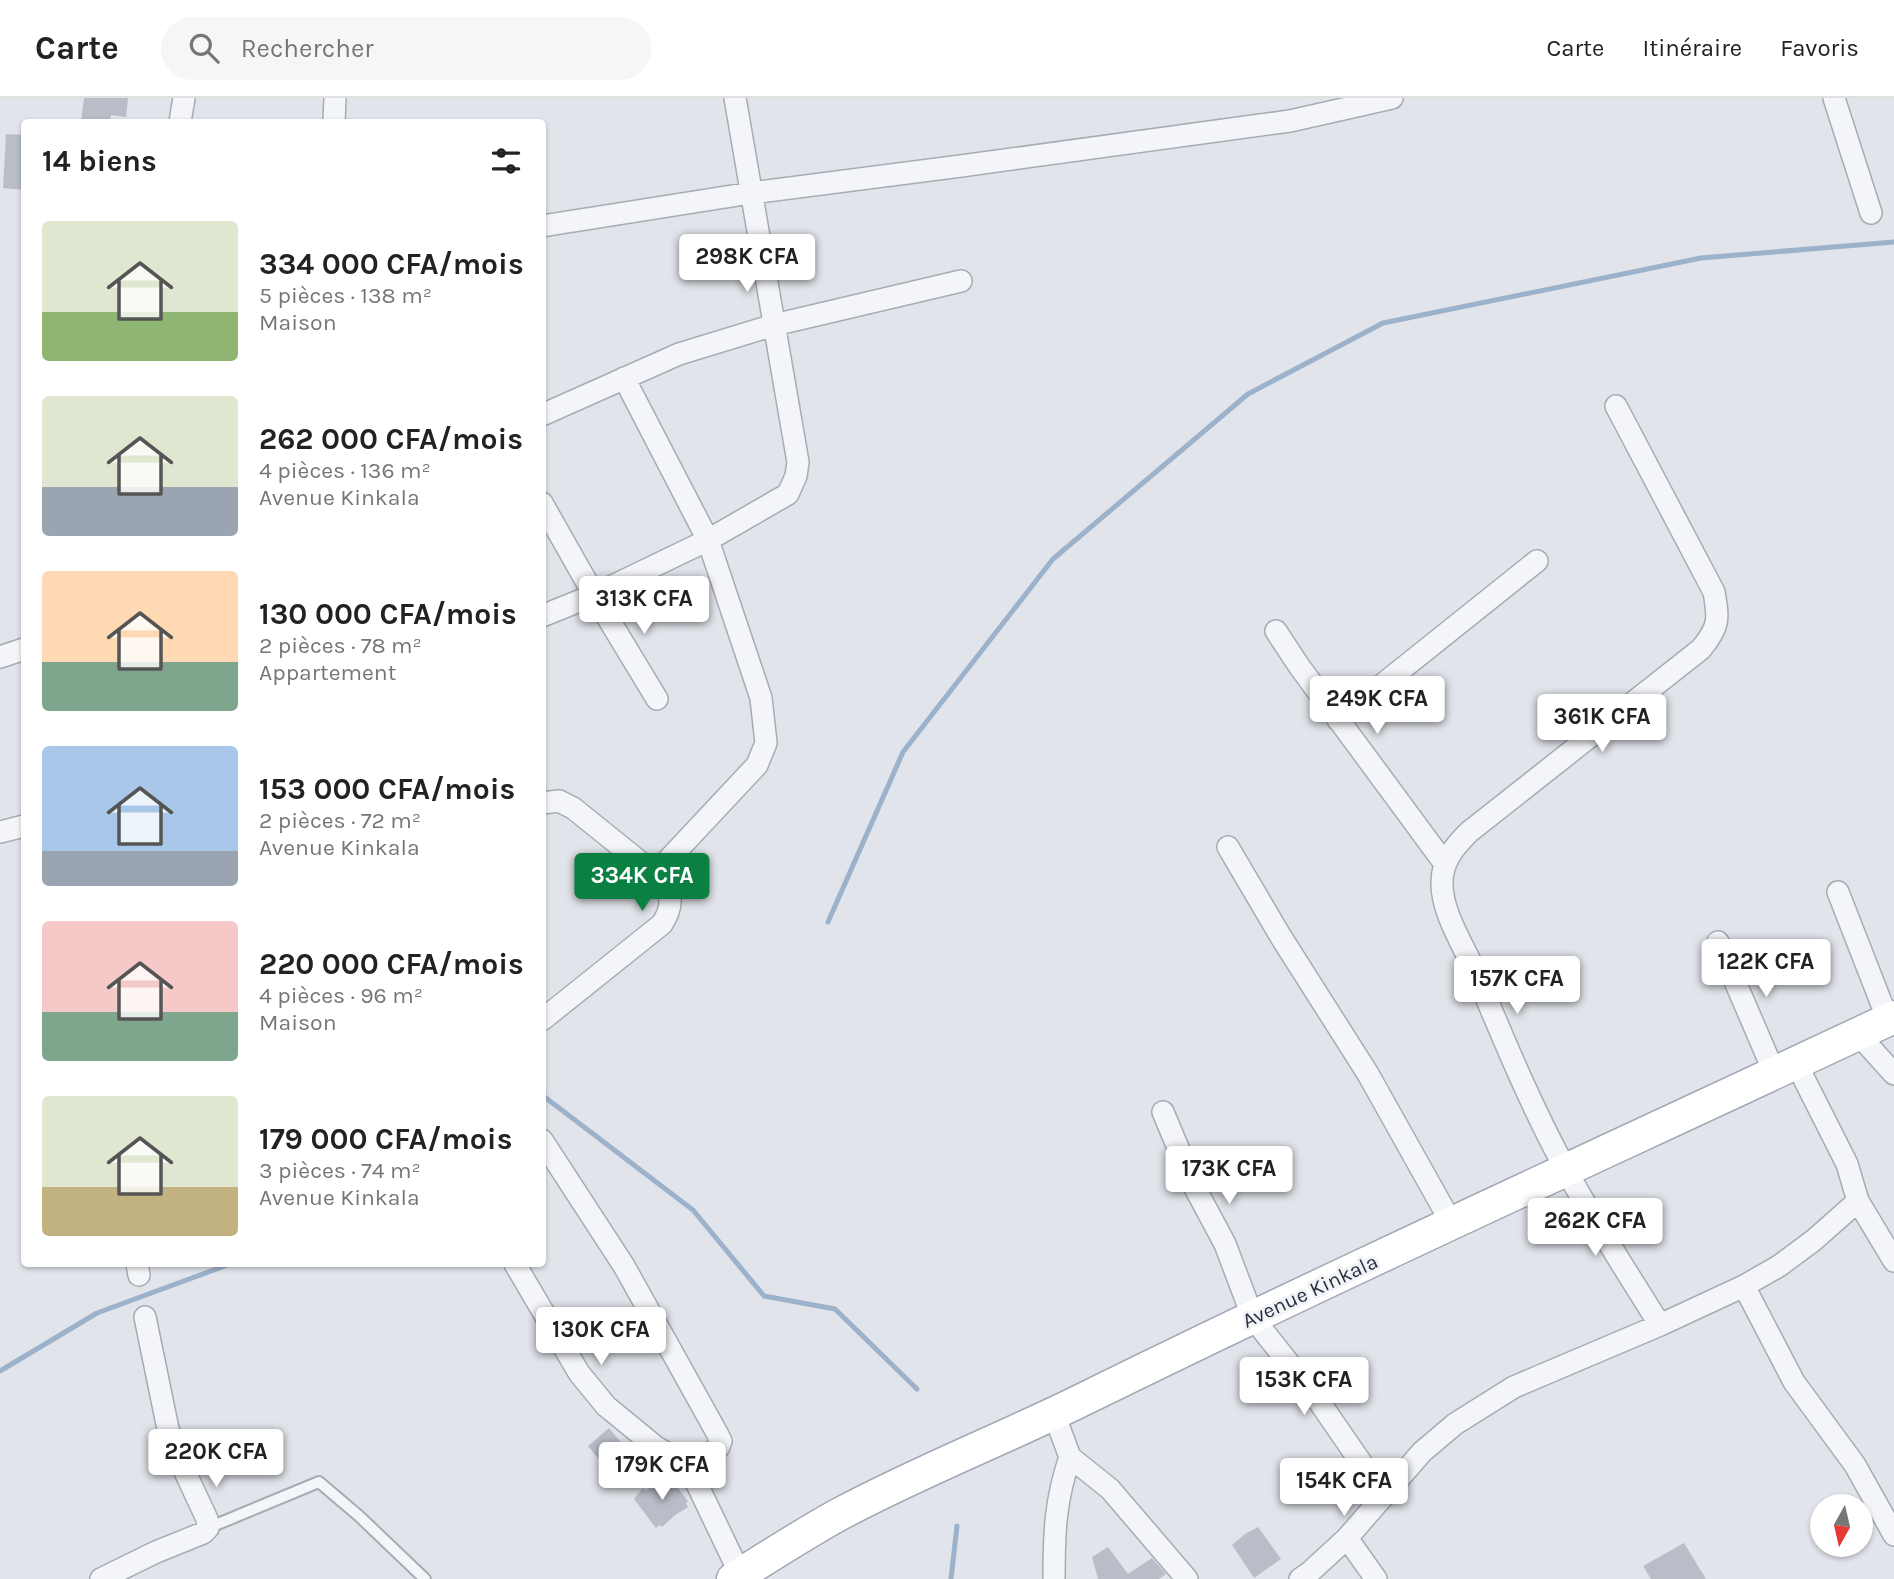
<!DOCTYPE html>
<html lang="fr">
<meta charset="utf-8">
<style>
:root{--surface:#fff;--page:#f6f6f6;--text:#222;--muted:#767676;--line:#e0e0e0;--accent:#0b8043}
body{margin:0;font-family:Karla,sans-serif;background:var(--page);color:var(--text);height:100vh;display:flex;flex-direction:column;font-size:26px;white-space:nowrap}
*{box-sizing:border-box;margin:0}
p{font-size:23px;color:var(--muted)}
.icon{flex:none;width:38px;height:38px;fill:none;stroke:currentColor;stroke-width:2;stroke-linecap:round;stroke-linejoin:round}
.map{position:relative;flex:1;overflow:hidden}
.details{position:absolute;left:21px;top:21px;width:525px;height:1148px;display:flex;flex-direction:column;background:var(--surface);border-radius:7px;box-shadow:0 2px 5px #0004}
.details>*{flex:none}
.needle{width:46px;rotate:188deg}
.buttons{position:absolute;left:1810px;top:1396px;display:grid;gap:14px}
.buttons a{display:grid;place-items:center;width:63px;height:63px;border-radius:50%;background:var(--surface);box-shadow:0 2px 5px #0004;font-size:35px}
.price{position:absolute;translate:-50% -60px;padding:0 16px;border-radius:7px;background:#fff;color:#222;font-size:23px;line-height:46px;filter:drop-shadow(0 2px 4px #0008)}
.price::after{content:'';position:absolute;left:50%;top:42px;width:21px;height:16px;margin-left:-10px;background:inherit;clip-path:polygon(0 0,100% 0,50% 100%)}
.price.on{background:var(--accent);color:#fff}
ul{padding:0;list-style:none}
li{display:flex;align-items:center;gap:21px;height:175px;padding:0 21px}
li span{display:grid;place-items:center;flex:none;width:196px;height:140px;border-radius:7px;color:#555}
li>.icon{margin-inline-start:auto}
span .icon{width:84px;height:84px;fill:#fffc;stroke-width:1}
li b{font-size:30px}
h2{display:flex;justify-content:space-between;align-items:center;height:84px;padding:0 21px;font-size:30px}
header{display:flex;align-items:center;gap:42px;box-sizing:border-box;height:98px;padding:0 35px;background:var(--surface);border-bottom:2px solid var(--line)}
header strong{font-size:33px}
nav{display:flex;gap:38px;margin-inline-start:auto;font-size:24px}
.search{width:490px;height:63px;background:var(--page);display:flex;align-items:center;gap:18px;box-sizing:border-box;padding:0 24px;border-radius:38px;color:var(--muted);font-size:26px}
.map>svg:first-child{display:block}
.lines{fill:none;stroke-linecap:round;stroke-linejoin:round}
.stream{stroke:#9cb1ca;stroke-width:5}
.building{fill:#b8bdc7}
.service-casing{stroke:#a6abb4;stroke-width:14}
.minor-casing{stroke:#a6abb4;stroke-width:24}
.primary-casing{stroke:#a0a8b5;stroke-width:35}
.service{stroke:#f4f5f8;stroke-width:10}
.minor{stroke:#f4f5f8;stroke-width:21}
.primary{stroke:#fff;stroke-width:32}
.labels{text-anchor:middle;stroke-width:6;stroke-linejoin:round;paint-order:stroke}
.street-label{font-size:21px;fill:#293141;stroke:#f1f3f7}
</style>
<header>
<strong>Carte</strong>
<div class="search"><svg class="icon" aria-label="search" viewBox="0 0 24 24"><circle cx="10" cy="10" r="6"/><path d="M15 15l6 6"/></svg>Rechercher</div>
<nav><a>Carte</a><a>Itinéraire</a><a>Favoris</a></nav>
</header>
<div class="map">
<svg width="1894" height="1481" viewBox="0 0 1894 1481">
<rect width="100%" height="100%" fill="#e1e4ea"/>
<g class="lines">
<path class="stream" d="M828,824L903,654L1053,461L1248,296L1383,225L1701,160L1894,144
M542,997L693,1112L764,1198L835,1211L917,1291
M0,1273L97,1215L230,1166
M951,1481L957,1428"/>
</g>
<path class="building" d="M84,0H128L126,19L111,17L110,24H81Z
M6,36L24,37V92L3,90Z
M609,1330L633,1359L611,1376L588,1348Z
M667,1376L688,1403L686,1405L688,1409L674,1418L662,1429L660,1427L656,1430L634,1401L643,1390L646,1393Z
M1258,1429L1281,1461L1254,1480L1232,1447L1245,1436Z
M1684,1445L1706,1481H1651L1643,1468Z
M1108,1449L1128,1476L1152,1460L1166,1476L1159,1481H1098L1092,1459Z"/>
<g class="lines">
<defs>
<path id="service" d="M208,1430L319,1384L359,1418L425,1481"/>
<path id="minor" d="M1834,0L1871,115
M180,24L184,0
M334,24L335,0
M542,128L751,95L961,68L1290,23L1392,0
M624,280L708,442L761,600L766,645L757,667L655,776
M1616,308L1714,494C1719,522 1719,529 1701,551L1469,734C1455,748 1442,763 1442,784C1441,813 1463,847 1475,873C1503,940 1531,1008 1566,1072C1595,1125 1628,1176 1660,1227
M542,317L679,256L774,227L961,183
M542,405L594,497L657,601
M542,518L594,497L708,442L788,396L796,378L798,364L735,0
M1276,533L1299,568L1445,766
M0,559L24,551
M1338,622L1537,463
M542,705L559,703L573,710L655,776C672,793 675,806 662,826L542,922
M0,734L24,728
M1228,749L1281,839L1368,976L1452,1126
M1838,794L1888,922
M1718,844L1774,974
M1858,936L1894,976
M1163,1014L1194,1088L1225,1146L1253,1220L1318,1302L1384,1398
M542,1042L624,1168L717,1335L721,1343L719,1349L687,1371L697,1386L740,1476
M1858,1103L1894,1163
M137,1166L139,1177
M515,1166L579,1275L606,1308L656,1349L676,1361L687,1371
M1744,1188L1794,1284L1855,1367L1894,1437
M1054,1316L1070,1359L1110,1391L1187,1481
M1347,1440L1422,1354L1455,1326L1514,1289L1660,1227L1744,1188L1779,1168L1814,1142L1858,1103L1847,1066L1796,965
M101,1481L156,1454L203,1435L208,1430L207,1421L186,1376L168,1331L145,1219
M1054,1481C1054,1435 1055,1403 1070,1359
M1300,1481L1310,1474L1347,1440L1376,1481"/>
<path id="primary" d="M733,1481C768,1459 802,1437 838,1417C918,1374 1003,1341 1084,1301C1352,1169 1624,1046 1894,919"/>
</defs>
<use href="#service" class="service-casing"/>
<use href="#minor" class="minor-casing"/>
<use href="#primary" class="primary-casing"/>
<use href="#service" class="service"/>
<use href="#minor" class="minor"/>
<use href="#primary" class="primary"/>
</g>
<g class="labels">
<g class="street-label">
<text transform="translate(1310 1193) rotate(-25)" y="7">Avenue Kinkala</text>
</g>
</g>
</svg>
<div class="buttons">
<a><svg class="needle" viewBox="-14 -14 28 28"><path d="M0-13l5 13h-10z" fill="#e53935"/><path d="M0 13l5-13h-10z" fill="#767676"/></svg></a>
</div>
<b class="price" style="left:747px;top:196px">298K CFA</b>
<b class="price" style="left:644px;top:538px">313K CFA</b>
<b class="price" style="left:1377px;top:638px">249K CFA</b>
<b class="price" style="left:1602px;top:656px">361K CFA</b>
<b class="price on" style="left:642px;top:815px">334K CFA</b>
<b class="price" style="left:1766px;top:901px">122K CFA</b>
<b class="price" style="left:1517px;top:918px">157K CFA</b>
<b class="price" style="left:1229px;top:1108px">173K CFA</b>
<b class="price" style="left:1595px;top:1160px">262K CFA</b>
<b class="price" style="left:601px;top:1269px">130K CFA</b>
<b class="price" style="left:1304px;top:1319px">153K CFA</b>
<b class="price" style="left:216px;top:1391px">220K CFA</b>
<b class="price" style="left:662px;top:1404px">179K CFA</b>
<b class="price" style="left:1344px;top:1420px">154K CFA</b>
<section class="details">
<h2>14 biens<svg class="icon" aria-label="filters" viewBox="0 0 24 24"><path d="M4 7h16M4 17h16"/><circle cx="9" cy="7" r="2"/><circle cx="15" cy="17" r="2"/></svg></h2>
<ul>
<li><span style="background:linear-gradient(#dfe7d0 65%,#8fb573 0)"><svg class="icon" aria-label="home" viewBox="0 0 24 24"><path d="M3 11l9-7 9 7M6 9v11h12V9"/></svg></span><div><b>334 000 CFA/mois</b><p>5 pièces · 138 m²</p><p>Maison</p></div></li>
<li><span style="background:linear-gradient(#dfe7d0 65%,#9aa5b1 0)"><svg class="icon" aria-label="home" viewBox="0 0 24 24"><path d="M3 11l9-7 9 7M6 9v11h12V9"/></svg></span><div><b>262 000 CFA/mois</b><p>4 pièces · 136 m²</p><p>Avenue Kinkala</p></div></li>
<li><span style="background:linear-gradient(#ffd9b3 65%,#7fa58c 0)"><svg class="icon" aria-label="home" viewBox="0 0 24 24"><path d="M3 11l9-7 9 7M6 9v11h12V9"/></svg></span><div><b>130 000 CFA/mois</b><p>2 pièces · 78 m²</p><p>Appartement</p></div></li>
<li><span style="background:linear-gradient(#a9c7e8 75%,#9aa5b1 0)"><svg class="icon" aria-label="home" viewBox="0 0 24 24"><path d="M3 11l9-7 9 7M6 9v11h12V9"/></svg></span><div><b>153 000 CFA/mois</b><p>2 pièces · 72 m²</p><p>Avenue Kinkala</p></div></li>
<li><span style="background:linear-gradient(#f6c9c9 65%,#7fa58c 0)"><svg class="icon" aria-label="home" viewBox="0 0 24 24"><path d="M3 11l9-7 9 7M6 9v11h12V9"/></svg></span><div><b>220 000 CFA/mois</b><p>4 pièces · 96 m²</p><p>Maison</p></div></li>
<li><span style="background:linear-gradient(#dfe7d0 65%,#c2b280 0)"><svg class="icon" aria-label="home" viewBox="0 0 24 24"><path d="M3 11l9-7 9 7M6 9v11h12V9"/></svg></span><div><b>179 000 CFA/mois</b><p>3 pièces · 74 m²</p><p>Avenue Kinkala</p></div></li>
</ul>
</section>
</div>
